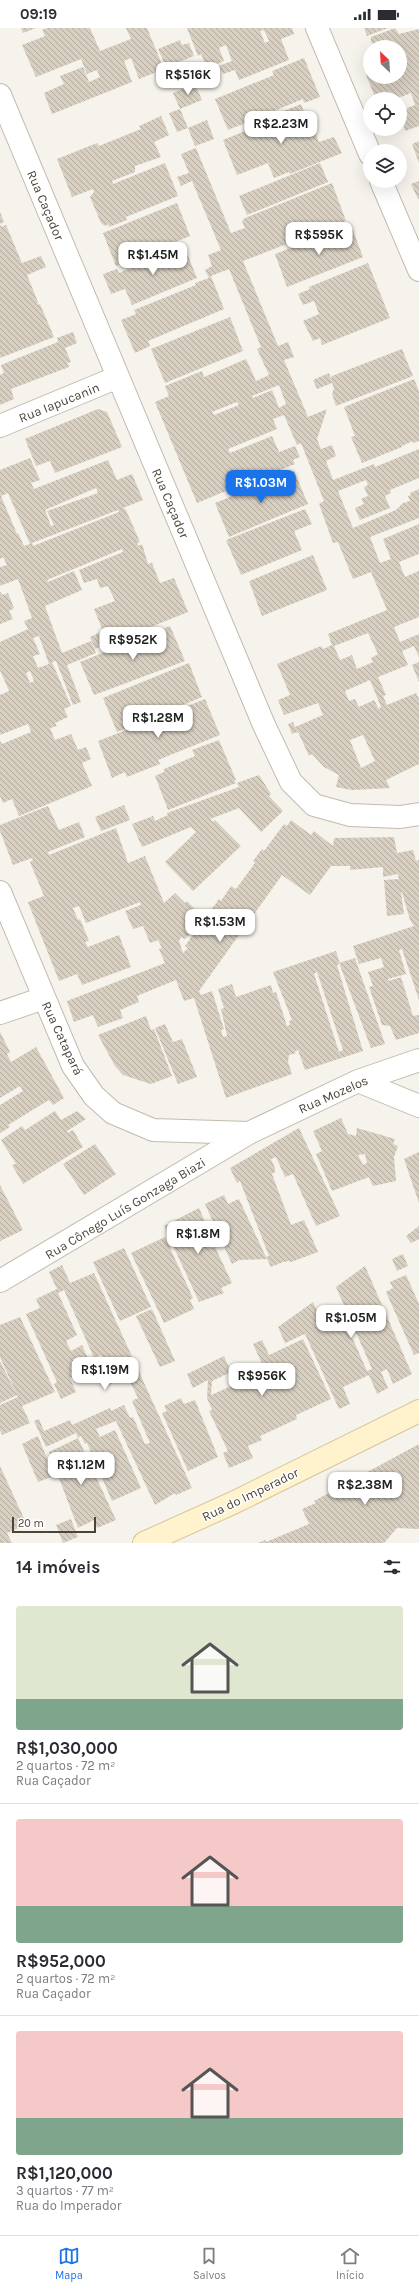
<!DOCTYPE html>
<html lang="pt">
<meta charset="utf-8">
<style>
:root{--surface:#fff;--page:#f2f2f3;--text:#2b2b33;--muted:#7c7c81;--line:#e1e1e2;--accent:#1a73e8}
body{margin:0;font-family:Karla,sans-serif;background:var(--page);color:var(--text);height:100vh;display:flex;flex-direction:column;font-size:15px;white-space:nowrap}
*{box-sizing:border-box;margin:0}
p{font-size:13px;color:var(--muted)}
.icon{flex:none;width:22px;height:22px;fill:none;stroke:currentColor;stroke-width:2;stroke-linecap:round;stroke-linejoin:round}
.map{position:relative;height:1515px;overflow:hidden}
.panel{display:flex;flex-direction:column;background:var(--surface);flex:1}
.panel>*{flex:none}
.needle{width:26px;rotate:335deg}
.buttons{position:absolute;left:363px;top:12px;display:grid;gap:8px}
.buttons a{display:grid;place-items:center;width:44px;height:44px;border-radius:50%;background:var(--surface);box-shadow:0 4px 16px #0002;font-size:20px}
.scale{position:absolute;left:12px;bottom:10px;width:84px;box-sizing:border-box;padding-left:4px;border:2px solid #4b4439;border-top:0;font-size:11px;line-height:14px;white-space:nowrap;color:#4b4439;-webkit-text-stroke:3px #fff;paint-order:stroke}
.price{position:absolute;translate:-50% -34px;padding:0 9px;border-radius:8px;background:#fff;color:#222;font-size:13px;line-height:26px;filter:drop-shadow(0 1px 2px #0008)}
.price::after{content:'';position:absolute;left:50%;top:24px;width:12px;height:9px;margin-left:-6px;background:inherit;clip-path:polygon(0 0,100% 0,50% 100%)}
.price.active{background:var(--accent);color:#fff}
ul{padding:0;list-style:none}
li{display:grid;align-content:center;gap:8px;height:212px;padding:0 16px}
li+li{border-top:1px solid var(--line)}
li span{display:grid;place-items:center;height:124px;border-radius:4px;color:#555}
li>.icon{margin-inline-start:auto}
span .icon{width:72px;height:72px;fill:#fffc;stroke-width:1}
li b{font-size:17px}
h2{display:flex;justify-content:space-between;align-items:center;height:48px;padding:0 16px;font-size:17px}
.status{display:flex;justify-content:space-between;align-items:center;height:28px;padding:0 20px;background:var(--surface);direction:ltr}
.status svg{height:11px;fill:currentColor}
.dock{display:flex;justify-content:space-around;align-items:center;height:56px;border-top:1px solid var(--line);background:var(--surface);font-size:11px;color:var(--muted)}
.dock a{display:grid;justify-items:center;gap:2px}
.dock .active{color:var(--accent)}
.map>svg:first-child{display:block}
.building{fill:url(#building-back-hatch);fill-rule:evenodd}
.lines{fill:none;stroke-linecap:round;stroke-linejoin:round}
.street-casing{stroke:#c2bbae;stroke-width:24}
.secondary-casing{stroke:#d6c79b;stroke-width:24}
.street{stroke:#fff;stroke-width:22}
.secondary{stroke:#fff3cd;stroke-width:22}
.labels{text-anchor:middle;stroke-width:3;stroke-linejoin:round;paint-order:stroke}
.street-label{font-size:13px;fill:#4b4439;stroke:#fff}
</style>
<div class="status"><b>09:19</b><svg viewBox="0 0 49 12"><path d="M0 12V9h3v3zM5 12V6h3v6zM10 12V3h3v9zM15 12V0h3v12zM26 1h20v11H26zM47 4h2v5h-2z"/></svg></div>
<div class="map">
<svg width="419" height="1515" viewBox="0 0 419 1515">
<defs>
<pattern id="building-back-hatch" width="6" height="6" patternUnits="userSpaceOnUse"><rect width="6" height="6" fill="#d8cfc1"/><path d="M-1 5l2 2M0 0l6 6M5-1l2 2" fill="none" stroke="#b1aa9e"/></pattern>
</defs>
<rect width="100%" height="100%" fill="#f6f3ec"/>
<path class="building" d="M21,0H36L23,5Z
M47,0H90L100,23L131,11L126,0H147L164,41L184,34L188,53L171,59L164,41L139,51L131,30L124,33L132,54L52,86L44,65L64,56L60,48L83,39L89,54L100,49L97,42L87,46L81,31L36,49L22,17L45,8L42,2Z
M187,0H292L294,6L281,11L289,32L239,52L235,42L223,46L219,38L232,33L226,17L219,20L224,33L207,40L201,26L198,28ZM264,2L269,13L265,15L260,3Z
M364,0H388L367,8Z
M395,0L399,6L419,1V98L405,103L400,83L415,77L411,65L395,71H376L366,47L370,45V49H400V19H374L371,13V9Z
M180,12L182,17L189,15L194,28L166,39L158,21Z
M304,30L320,69L304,75L303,71L228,102L215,71L274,47L272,43Z
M195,56L202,72L180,81L173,65Z
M301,76L304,84L307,83L319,114L334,109L342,125L290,146L289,144L274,150L268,135L237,147L223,112L286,86L284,83Z
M180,81L188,100L177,104L169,85Z
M161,88L169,107L154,114L161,129L135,138V144L112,153L113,156L165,135L178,168L126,189L127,192L109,199L108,196L105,198L101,195L90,169L94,164L93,161L72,169L57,131L97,115L99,118L141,101L139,98Z
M207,92L214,111L195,118L188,100Z
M419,113V135L412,116Z
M196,120L231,205L245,200L242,193L245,190L332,155L346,193L243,233L278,318L288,314L294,329L284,332L308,389L327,381L317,411L321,421L332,417L336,428L326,433L333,452L374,436L375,439L419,421V450L390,462L391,465L385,468L390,480L360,492L355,480L364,476L361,471L368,468L364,459L368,457L366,452L338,463L353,500L396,482L403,475L410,473L408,468L411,467L410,465L419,461V490L370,509L380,535L391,531L383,511L419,496V526L399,534L405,549L419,543V589L394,599L400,614L419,606V629L414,618L402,623L408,637L378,649L386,667L383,668L387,677L416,665L419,671V736L386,752L390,760L352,762L336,759L339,747L324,739L312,726L309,728L298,704L292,706L288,696L293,694L295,699L323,687L318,675L284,687L278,672L290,667L277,636L321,618L323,621L332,617L328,606L387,582L371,544L353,551L338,514L333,515L319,476L324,473L301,415L297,417L284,387L273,391L277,401L228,421L230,425L272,408L279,424L295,418L300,429L293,432L295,436L244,457L245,460L235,464L233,460L197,475L155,374L169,368L165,358L202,343L204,349L246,331L256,353L269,347L257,321L261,319L229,241L211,248L224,281L148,313L150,318L135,325L121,292L136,286L134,282L196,257L195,255L209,250L205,242L212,238L208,227L221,222L192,153L181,158L177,149L189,145L181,126ZM279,357L286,376L279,380L272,362L253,370L252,368ZM237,374L239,377L214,387L212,384ZM368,605L378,626L371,630L373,634L357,641L352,627L340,632L334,618ZM370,652L381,679L379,681L374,672L359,679L355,671L349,673L345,663ZM363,707L375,733L361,740L350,712Z
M320,135L328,154L247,187L239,168Z
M419,153V171H418L411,156Z
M177,175L190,208L116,238L103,205Z
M0,184L4,194L0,196L1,199L6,197L22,235L41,228L46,239L27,247L38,274L37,277L40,276L54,309L0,330Z
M351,197L363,229L287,259L275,226Z
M184,218L197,250L132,277L125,261L111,266L103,246L117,241L119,245Z
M368,235L390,290L322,317L320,310L313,313L303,293L319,286L314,273L303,277L298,266L310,261L309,259Z
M230,289L243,323L165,355L151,321Z
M73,304L77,315L65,320L71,334L67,335L69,339L11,361L14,371L0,377V347L4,345L1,337L58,314L57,310Z
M402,321L413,348L336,378L332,366L334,360L332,355L317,361L313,352L329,345L331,351L332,348Z
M414,351L419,363V413L413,415V413L402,418V419L362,435L351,409L355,408L344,379Z
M98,381L107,384L122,419L55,445L50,433L36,438L25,411Z
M30,430L40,452L31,455L34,461L108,432L117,452L132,446L143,472L123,480L126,482L140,514L137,515L139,518L142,516L148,536L152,535L160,555L174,550L188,584L126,609L128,613L106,621L104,617L95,621L90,609L103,603L94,581L115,573L108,558L100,560L97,551L84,555L79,542L123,524L122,521L47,552L48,554L74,543L82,562L45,578L62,625L91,613L96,625L67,637L81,674L73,677L56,633L52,634L71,678L64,681L68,689L55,695L57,698L50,700L55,712L71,706L78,722L86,719L91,731L82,735L92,758L19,788L12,771L3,775L0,768V713L2,716L31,704L28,696L0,707V667L9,663L0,642V614L28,601L24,593L32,590L18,551L0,558V539L7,537L3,529L0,531V442ZM96,460L98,465L47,483L54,497L51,498L45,482ZM8,465L30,516L24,518L18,505L17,506L1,468ZM118,482L119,484L33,518L32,515ZM39,608L49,636L38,640L33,628L40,626L33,610ZM30,643L34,653L30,655L26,645Z
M294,443L308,476L229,509L215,475Z
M305,481L312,496L294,503L302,522L241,547L226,512Z
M313,527L327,562L262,588L249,553Z
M0,564L3,567L8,565L14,580L9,583L13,591L0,596Z
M170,598L185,633L94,667L80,634Z
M419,634V654L412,637Z
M189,635L202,669L117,704L103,670Z
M205,671L220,707L158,732L160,736L127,749L125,744L112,750L98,713Z
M219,712L236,752H234L236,755L168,782L155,748L164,744V741L195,728L192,722Z
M259,747L271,766L269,768L283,783L261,804L239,780L210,791L213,794L215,792L241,818L193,863L165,834L196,804L191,799L142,819L132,796L153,788L155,793L168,787L167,785L239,759L237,755Z
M124,777L130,792L101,803L95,789Z
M48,778L59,802L79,794L85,809L48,824L49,827L116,800L128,835L145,828L164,875L175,865L185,875L187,873L199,885L194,892L199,896L185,911L181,909L179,913L183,925L188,920L185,918L219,871L221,873L231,858L236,861L255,835L253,833L262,821L264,823L284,796L287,798L291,792L311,807L314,803L333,818L334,810L394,809L397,825L413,822L416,833L419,832V972L402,921L399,922L406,946L388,951V953L401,949L413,988L419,987V1005L396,1012L390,998L382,997L369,959L373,958L368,944L384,939L381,930L359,936L353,918L414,898L410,892L402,864H401L404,886L387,888L384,852L399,851L398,846L383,849V839L350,842V838H331L310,867L282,847L199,963L201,967L212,963L224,1001L221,1002L223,1009L227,1008L221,981L224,980L218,961L232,956L236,969L271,957L273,965L276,964L287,998L290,997L289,993L292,992L273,944L336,923L340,936L337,937L363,1023L305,1042L298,1022L295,1023L296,1025L289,1027L288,1034L292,1046L226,1070L194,970L184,973L176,952L137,968L139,974L120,982L123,990L98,999L93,987L74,994L67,973L165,935L159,921L162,920L158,912L150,915L143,898L133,901L125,883L141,877L140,874L86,895L79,878L73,880L78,892L80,891L89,913L85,914L88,919L119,907L131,939L82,957L77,946L59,953L28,874L44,868L30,834L33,832L32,830L13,837L0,803V797ZM317,944L343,1022L339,1024L314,946Z
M355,930L385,1016L371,1020L339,935Z
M146,988L151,1002L154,1001L172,1048L151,1056L123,1047L115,1038L98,1007Z
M165,996L173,1014L182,1011L197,1049L178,1056L155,1000Z
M0,1004L10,1024L7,1026L11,1034L36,1019L64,1070L53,1077L49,1072L8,1097L10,1099L0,1105V1077L23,1063L20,1058L0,1070Z
M55,1083L61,1092L77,1083L86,1091L67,1103L68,1105L73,1102L83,1119L23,1156L12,1137L16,1136L1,1112L22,1098L25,1102Z
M341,1090L348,1106L356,1108L357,1100L395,1111L393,1116L398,1118L394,1129L396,1153L373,1158L369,1149L332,1163L316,1126L322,1123L313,1103ZM365,1126L367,1135L363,1137L358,1127Z
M299,1100L340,1188L316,1198L293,1146L285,1149L276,1129L271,1131L275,1140V1144L272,1146L291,1197L304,1192L318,1224L291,1234L290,1233L283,1234L271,1239L267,1231L239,1232L232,1236L205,1176L224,1167L228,1176L239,1171L266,1229L269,1228L240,1153L237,1155L230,1140Z
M95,1116L116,1146L84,1167L63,1136Z
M419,1124V1175L404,1131Z
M0,1157L23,1202L0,1213Z
M199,1180L213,1212L208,1214L211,1220L215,1219L232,1255L221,1260L224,1265L199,1274L164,1198Z
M419,1198V1211L411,1215L406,1208Z
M165,1209L193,1270L190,1272L194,1281L164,1295L131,1225Z
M124,1220L151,1279L120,1293L93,1234Z
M403,1226L408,1238L397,1243L392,1231Z
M62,1237L70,1255L94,1245L192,1460L176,1467L175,1465L155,1477L116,1393L96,1401L100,1409L115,1402L141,1460L112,1473L87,1415L85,1416L81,1408L78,1410L76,1405L46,1419L34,1393L39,1391L44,1403L70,1392L72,1397L110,1380L111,1383L124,1377L130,1390L133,1389L145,1416L150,1415L132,1373L138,1370L127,1348L107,1358L97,1337L104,1333L101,1327L94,1330L64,1262L58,1265L77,1307L66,1313L71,1323L82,1317L92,1340L70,1350L76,1364L61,1371L54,1356L57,1354L26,1286L40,1280L36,1271L57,1261L49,1244Z
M365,1238L412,1346L393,1356L387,1341L381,1344L388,1360L377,1366L369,1347L343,1359L350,1376L339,1381L305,1306L285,1315L278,1299L313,1274L320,1290L340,1282L367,1343L372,1341L336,1259Z
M406,1247L419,1276V1325L414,1327L386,1264L393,1260L390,1254Z
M152,1281L175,1333L160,1339L136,1288Z
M20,1289L55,1364L22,1378L30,1395L2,1407L0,1402V1377L18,1369L0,1329V1297Z
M303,1311L331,1371L296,1387L297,1391L260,1408L262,1412L248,1418L253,1430L229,1440L223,1425L228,1423L209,1383L212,1382L207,1370L208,1352L193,1360L187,1346L224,1328L231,1344L212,1353L211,1367L236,1356L239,1362L249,1357L240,1339L250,1335L258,1354L268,1349L253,1316L262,1312L269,1327Z
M0,1333L17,1367L0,1375Z
M181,1370L184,1376L195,1372L218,1429L188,1443L162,1385L167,1383L164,1378Z
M38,1408L54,1448L38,1454L22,1416Z
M78,1410L116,1492L97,1500L94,1492L78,1500L49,1424Z
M419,1416V1501L397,1500L384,1515H258L265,1512L266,1514L309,1496L302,1481L316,1475L314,1473Z
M0,1438L27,1497L7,1505L12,1515H0Z
M71,1491L78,1509L63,1515L56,1497Z"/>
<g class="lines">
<defs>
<path id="street" d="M317,0L370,126
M0,67L264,697L291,754L314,777L350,787L400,789L419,786
M381,153L419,242
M0,398L118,349
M0,864L73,1038L94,1068L113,1085L153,1102L249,1105
M0,985L44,970
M358,1053L419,1078
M0,1253L249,1105L358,1053L419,1032"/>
<path id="secondary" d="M144,1515L235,1474L419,1383"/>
</defs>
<use href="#street" class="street-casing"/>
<use href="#secondary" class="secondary-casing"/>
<use href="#street" class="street"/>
<use href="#secondary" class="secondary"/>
</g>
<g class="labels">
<g class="street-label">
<text transform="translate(46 177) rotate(67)" y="5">Rua Caçador</text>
<text transform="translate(59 374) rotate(-22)" y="5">Rua Iapucanin</text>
<text transform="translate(171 475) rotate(67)" y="5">Rua Caçador</text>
<text transform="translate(63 1010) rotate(65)" y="5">Rua Catapará</text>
<text transform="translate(333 1066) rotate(-24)" y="5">Rua Mozelos</text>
<text transform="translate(125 1180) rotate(-31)" y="5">Rua Cônego Luís Gonzaga Biazi</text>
<text transform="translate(250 1466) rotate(-26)" y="5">Rua do Imperador</text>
</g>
</g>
</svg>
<div class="buttons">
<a><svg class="needle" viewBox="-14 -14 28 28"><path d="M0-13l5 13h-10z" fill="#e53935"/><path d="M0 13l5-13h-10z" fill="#7c7c81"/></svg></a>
<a><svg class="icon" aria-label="locate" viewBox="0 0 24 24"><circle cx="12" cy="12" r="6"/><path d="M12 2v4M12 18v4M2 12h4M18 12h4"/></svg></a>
<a><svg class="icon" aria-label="layers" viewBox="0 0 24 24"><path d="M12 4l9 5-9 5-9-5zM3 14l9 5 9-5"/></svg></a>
</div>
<div class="scale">20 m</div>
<b class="price" style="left:188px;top:68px">R$516K</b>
<b class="price" style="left:281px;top:117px">R$2.23M</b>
<b class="price" style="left:319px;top:228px">R$595K</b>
<b class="price" style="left:153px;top:248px">R$1.45M</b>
<b class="price active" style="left:261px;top:476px">R$1.03M</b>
<b class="price" style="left:133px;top:633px">R$952K</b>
<b class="price" style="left:158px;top:711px">R$1.28M</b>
<b class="price" style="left:220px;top:915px">R$1.53M</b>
<b class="price" style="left:198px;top:1227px">R$1.8M</b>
<b class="price" style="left:351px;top:1311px">R$1.05M</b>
<b class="price" style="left:105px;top:1363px">R$1.19M</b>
<b class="price" style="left:262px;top:1369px">R$956K</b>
<b class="price" style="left:81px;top:1458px">R$1.12M</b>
<b class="price" style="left:365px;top:1478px">R$2.38M</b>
</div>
<section class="panel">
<h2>14 imóveis<svg class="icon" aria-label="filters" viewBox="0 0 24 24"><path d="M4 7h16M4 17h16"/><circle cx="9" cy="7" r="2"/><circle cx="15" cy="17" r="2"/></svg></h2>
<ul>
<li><span style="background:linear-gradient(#dfe7d0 75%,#7fa58c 0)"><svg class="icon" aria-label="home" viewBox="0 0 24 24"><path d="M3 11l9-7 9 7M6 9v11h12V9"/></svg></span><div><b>R$1,030,000</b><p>2 quartos · 72 m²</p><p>Rua Caçador</p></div></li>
<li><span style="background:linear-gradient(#f6c9c9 70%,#7fa58c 0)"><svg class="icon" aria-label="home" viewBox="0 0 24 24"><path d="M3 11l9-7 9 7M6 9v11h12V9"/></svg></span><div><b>R$952,000</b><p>2 quartos · 72 m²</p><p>Rua Caçador</p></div></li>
<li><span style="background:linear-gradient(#f6c9c9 70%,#7fa58c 0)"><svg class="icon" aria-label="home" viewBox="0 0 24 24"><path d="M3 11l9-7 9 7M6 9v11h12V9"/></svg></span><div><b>R$1,120,000</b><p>3 quartos · 77 m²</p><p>Rua do Imperador</p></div></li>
</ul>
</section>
<nav class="dock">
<a class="active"><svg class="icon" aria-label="map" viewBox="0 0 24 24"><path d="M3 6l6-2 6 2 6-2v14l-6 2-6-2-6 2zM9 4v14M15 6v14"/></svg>Mapa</a>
<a><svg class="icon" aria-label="saved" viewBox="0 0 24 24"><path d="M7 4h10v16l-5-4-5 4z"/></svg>Salvos</a>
<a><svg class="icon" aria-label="home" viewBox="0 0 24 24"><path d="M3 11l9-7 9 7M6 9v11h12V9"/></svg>Início</a>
</nav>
